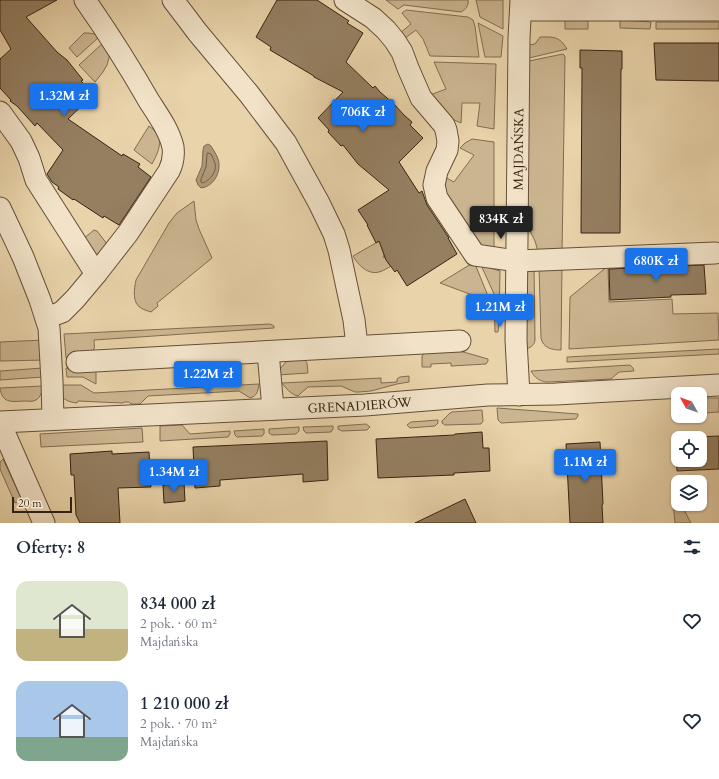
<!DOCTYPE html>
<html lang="pl">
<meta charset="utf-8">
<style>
:root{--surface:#fff;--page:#f2f2f3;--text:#1f2937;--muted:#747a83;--accent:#1a73e8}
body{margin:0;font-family:Cardo,serif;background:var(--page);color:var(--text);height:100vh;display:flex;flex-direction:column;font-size:15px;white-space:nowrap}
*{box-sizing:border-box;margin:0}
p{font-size:13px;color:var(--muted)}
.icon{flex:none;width:22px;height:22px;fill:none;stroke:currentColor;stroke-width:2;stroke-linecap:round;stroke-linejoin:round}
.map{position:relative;height:523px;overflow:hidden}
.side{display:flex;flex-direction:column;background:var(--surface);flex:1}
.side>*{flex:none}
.needle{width:26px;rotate:310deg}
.tools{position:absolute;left:671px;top:387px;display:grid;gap:8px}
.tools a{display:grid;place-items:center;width:36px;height:36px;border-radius:8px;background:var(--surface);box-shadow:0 1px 3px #0004;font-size:20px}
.scale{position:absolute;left:12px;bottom:10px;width:60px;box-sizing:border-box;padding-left:4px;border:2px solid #372312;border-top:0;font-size:11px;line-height:14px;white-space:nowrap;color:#372312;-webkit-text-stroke:3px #f1e2c8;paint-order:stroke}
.price{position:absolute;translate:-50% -34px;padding:0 9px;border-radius:4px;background:var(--accent);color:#fff;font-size:13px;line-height:26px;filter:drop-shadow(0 1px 2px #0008)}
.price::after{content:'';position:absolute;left:50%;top:24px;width:12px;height:9px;margin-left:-6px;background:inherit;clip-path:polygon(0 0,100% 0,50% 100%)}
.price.selected{background:#222;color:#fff}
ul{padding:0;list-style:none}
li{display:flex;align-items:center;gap:12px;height:100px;padding:0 16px}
li span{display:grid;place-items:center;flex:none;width:112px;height:80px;border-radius:12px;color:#555}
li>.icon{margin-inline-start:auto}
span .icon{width:48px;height:48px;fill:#fffc;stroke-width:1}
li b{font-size:17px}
h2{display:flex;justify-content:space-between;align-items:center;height:48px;padding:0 16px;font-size:17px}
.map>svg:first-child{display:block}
.green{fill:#cbb590;stroke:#816c51}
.water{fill:#ac9776;stroke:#7d694e}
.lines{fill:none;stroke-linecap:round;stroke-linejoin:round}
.shore{stroke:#725d44;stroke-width:1}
.building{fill:#947f61;stroke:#372312;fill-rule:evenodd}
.minor-casing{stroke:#644f38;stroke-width:23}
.minor{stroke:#f1e2c8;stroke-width:21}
.labels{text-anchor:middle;stroke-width:3;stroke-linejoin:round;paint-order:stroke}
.street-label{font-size:13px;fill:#372312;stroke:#f1e2c8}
</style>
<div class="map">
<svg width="719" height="523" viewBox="0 0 719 523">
<rect width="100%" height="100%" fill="#e9d3aa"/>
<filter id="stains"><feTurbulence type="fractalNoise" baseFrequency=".005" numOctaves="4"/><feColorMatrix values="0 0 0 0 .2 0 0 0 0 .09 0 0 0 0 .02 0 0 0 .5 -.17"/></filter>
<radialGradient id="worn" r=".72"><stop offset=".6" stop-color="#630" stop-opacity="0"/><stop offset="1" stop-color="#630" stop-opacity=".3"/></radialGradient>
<path class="green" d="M386,0H468C469,6 466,9 461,12L404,5L398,9Z
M476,0H503V29L480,17Z
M406,10L468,17L473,20L475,26L479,57L430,56L423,39L416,30L404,39L400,33L411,24L402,13Z
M565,20H588V29H565Z
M620,20L651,22L650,29L620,28Z
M656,22H719V29H656Z
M478,23L503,36L501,57H485Z
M84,33C89,33 95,33 99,37L77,57L69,48Z
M540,37C554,37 559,36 567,49L529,58L528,45L535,44Z
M104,42L109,48V58L107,65L103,72L95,82L79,65Z
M563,54L565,56L562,255H539L535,241L527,225L529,61Z
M434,62L496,64L494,129L477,126L480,103H462L461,123L452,119L430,95L446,89Z
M149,126C165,137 160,149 152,164L134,150Z
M472,139L494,142V250L485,251L448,205L443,176L454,182L474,155L460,148L465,143Z
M194,201L196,220L199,229L212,258L157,303L158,306L151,312C148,311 144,310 141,308C132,303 134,289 136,280L169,223L177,213Z
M94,230L97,231L107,244L97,257L83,239Z
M381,240L388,253L383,256L384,258L385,257L391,266C388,268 383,271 379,272C368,275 358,265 353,256Z
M471,264H475L488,296L486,298L483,299L440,283Z
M481,265L500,271L499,321L498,332H495L494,294Z
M562,265L561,350C552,350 543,348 541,338L539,266Z
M534,266L535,340C534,345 532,347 526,349V270Z
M608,266L609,302L672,299L673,314L718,313L719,340L569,349L570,297Z
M270,324L274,326V328L94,340C94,343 95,347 94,349C91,355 72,358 66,358L64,334Z
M44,340L45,360L0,361V342Z
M719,349V354L567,362V357Z
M460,351L488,359V361L486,364L451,366V363L431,364V367H422V356L424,353Z
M305,360L307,363L308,373L278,375L279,370L287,361Z
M630,365L633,368L634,371L619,372L611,379L547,382C539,381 535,378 531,371Z
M43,368V377L0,380V371Z
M66,368H74L95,371L96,373V384L83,377H67Z
M409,376V382L397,384L371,391L359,392H355L341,386L308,387L300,394L298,396C290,394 286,388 282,383L381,378V383L397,382V379L400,377Z
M259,384C258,391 257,396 250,398L239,391L148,396L140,404H131L129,402H125L122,403L78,401L77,403C70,402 65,401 61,395L63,394L60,385H81L94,393Z
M43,386C42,391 41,397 36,400C33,402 27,401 24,401C11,402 2,403 0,388Z
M705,398H719V412L705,413Z
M497,408L578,414V416L576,419L501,423L498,420Z
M482,410L483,421L481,424L445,425L442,423V421L450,413L452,412Z
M438,420V423L435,426L410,428L407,425L411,422Z
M366,424L370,427L367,430L342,431L338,429V426Z
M182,425L190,434L230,431V434L228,437L160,441V426Z
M333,426V429L331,432L306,433L304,431L303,427Z
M299,427V431L296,434L272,435L269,433V429Z
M142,428L143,442L41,447L40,434Z
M264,429V434L262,436L237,437L235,435L234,431Z
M3,459L22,500L15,503L0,469V462Z
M676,496L678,499V504H681L691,523H675L673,501Z"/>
<path class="water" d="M208,144L211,146C214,151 219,158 219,164C220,175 212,187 201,188L198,185L196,180L202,166L203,150L204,146Z"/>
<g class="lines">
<path class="shore" d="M208,153L211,154C212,157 214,160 215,163C217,172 210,180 203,183L201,182V179L206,167L207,155Z"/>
</g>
<path class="building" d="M0,0H57L26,17L57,52L67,60L83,80L81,81L94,94L68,119L122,156L123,154L140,164L138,167L151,177L119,225L104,216L103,218L74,199L73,200L58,189L59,187L52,182L47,174L63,150L37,123L35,126L17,106L10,101L11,100L0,88V59L11,49L0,30Z
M277,0H317L349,21L347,23L363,33L346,62L373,88L375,86L380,92L393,103L404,115L412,122L410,125L423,138L399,162L419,193L422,191L427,205L449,238H448L457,254L407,286L397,270L395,272L386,260L379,241L376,243L367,225H368L358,210L389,190L358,164L343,145L341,146L328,132L329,130L318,118L343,92L314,77V76L270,50L271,47L256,37Z
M654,43H719V81L656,80Z
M580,50L622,51V69H621L620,233H581L582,68H580Z
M704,265L706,294L671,295V297L610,300L609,269Z
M482,432L483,448H489L490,471L454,473V475L378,478L376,439L454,435L455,434Z
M719,436V469L677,471L675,438ZM678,438H700V460H678Z
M327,441L328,480L303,482V474L220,480V486L195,488L193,447Z
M600,442L603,504L602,505L603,523H570L566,444Z
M112,451V454L149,452L151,487L118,488L120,523H80L76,515L74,475H71L70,454Z
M184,483L185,501L164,503L163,485Z
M465,499L476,523H415Z"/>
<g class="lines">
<defs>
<g id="minor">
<path d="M173,0L198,33L249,94L286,143L319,203L334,234L339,250L354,320L357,346"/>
<path d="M345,0L373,18L386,30L395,41L402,52L408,68L421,98L444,125L446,130L448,141L447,150L437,171L434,185L437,198L475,255L517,261L715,253"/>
<path d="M521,10H719"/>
<path d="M0,112L21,141L29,158L36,180L96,274"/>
<path d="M0,208L23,257L40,300L49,328L52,381L53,419"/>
<path d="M46,318L62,312L75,299L96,274L128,233L169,171C173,163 174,155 173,147C169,130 158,115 149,101C129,66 108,33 85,0"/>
<path d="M268,352L273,409"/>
<path d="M77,362L460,341"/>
<path id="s1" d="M519,395L516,340L519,38L521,0"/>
<path id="s2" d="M0,422L365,405L488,395L556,394L719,385"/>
<path d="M0,423L44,523"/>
</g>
</defs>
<use href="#minor" class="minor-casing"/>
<use href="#minor" class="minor"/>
</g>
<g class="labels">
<g class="street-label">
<text dy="5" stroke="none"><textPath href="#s1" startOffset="246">MAJDAŃSKA</textPath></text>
<text dy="5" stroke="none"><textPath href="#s2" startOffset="360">GRENADIERÓW</textPath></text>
</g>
</g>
<rect width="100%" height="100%" filter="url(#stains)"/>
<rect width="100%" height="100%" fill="url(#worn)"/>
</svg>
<div class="tools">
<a><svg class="needle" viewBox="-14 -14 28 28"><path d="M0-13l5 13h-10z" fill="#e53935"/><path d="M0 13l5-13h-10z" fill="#747a83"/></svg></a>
<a><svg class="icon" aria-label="locate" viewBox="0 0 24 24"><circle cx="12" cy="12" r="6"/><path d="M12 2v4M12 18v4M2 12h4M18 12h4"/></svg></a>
<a><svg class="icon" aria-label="layers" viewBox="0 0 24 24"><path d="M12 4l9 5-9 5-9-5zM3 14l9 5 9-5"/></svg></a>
</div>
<div class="scale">20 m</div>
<b class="price" style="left:64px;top:117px">1.32M zł</b>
<b class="price" style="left:363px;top:133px">706K zł</b>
<b class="price selected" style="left:501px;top:240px">834K zł</b>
<b class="price" style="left:656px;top:282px">680K zł</b>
<b class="price" style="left:500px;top:328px">1.21M zł</b>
<b class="price" style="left:208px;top:395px">1.22M zł</b>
<b class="price" style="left:585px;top:483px">1.1M zł</b>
<b class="price" style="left:174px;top:493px">1.34M zł</b>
</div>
<section class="side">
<h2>Oferty: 8<svg class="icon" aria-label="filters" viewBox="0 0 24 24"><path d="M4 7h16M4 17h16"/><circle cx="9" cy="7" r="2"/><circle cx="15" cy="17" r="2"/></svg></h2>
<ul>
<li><span style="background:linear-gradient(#dfe7d0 60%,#c2b280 0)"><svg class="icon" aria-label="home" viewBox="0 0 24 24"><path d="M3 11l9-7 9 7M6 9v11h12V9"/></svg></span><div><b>834 000 zł</b><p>2 pok. · 60 m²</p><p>Majdańska</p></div><svg class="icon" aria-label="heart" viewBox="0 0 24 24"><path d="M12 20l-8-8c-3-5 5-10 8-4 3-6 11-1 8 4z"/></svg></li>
<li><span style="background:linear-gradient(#a9c7e8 70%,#7fa58c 0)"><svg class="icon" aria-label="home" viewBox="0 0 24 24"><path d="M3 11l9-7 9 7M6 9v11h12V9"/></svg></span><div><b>1 210 000 zł</b><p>2 pok. · 70 m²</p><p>Majdańska</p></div><svg class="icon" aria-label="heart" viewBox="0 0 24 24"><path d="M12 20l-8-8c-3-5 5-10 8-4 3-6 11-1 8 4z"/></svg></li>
</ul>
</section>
